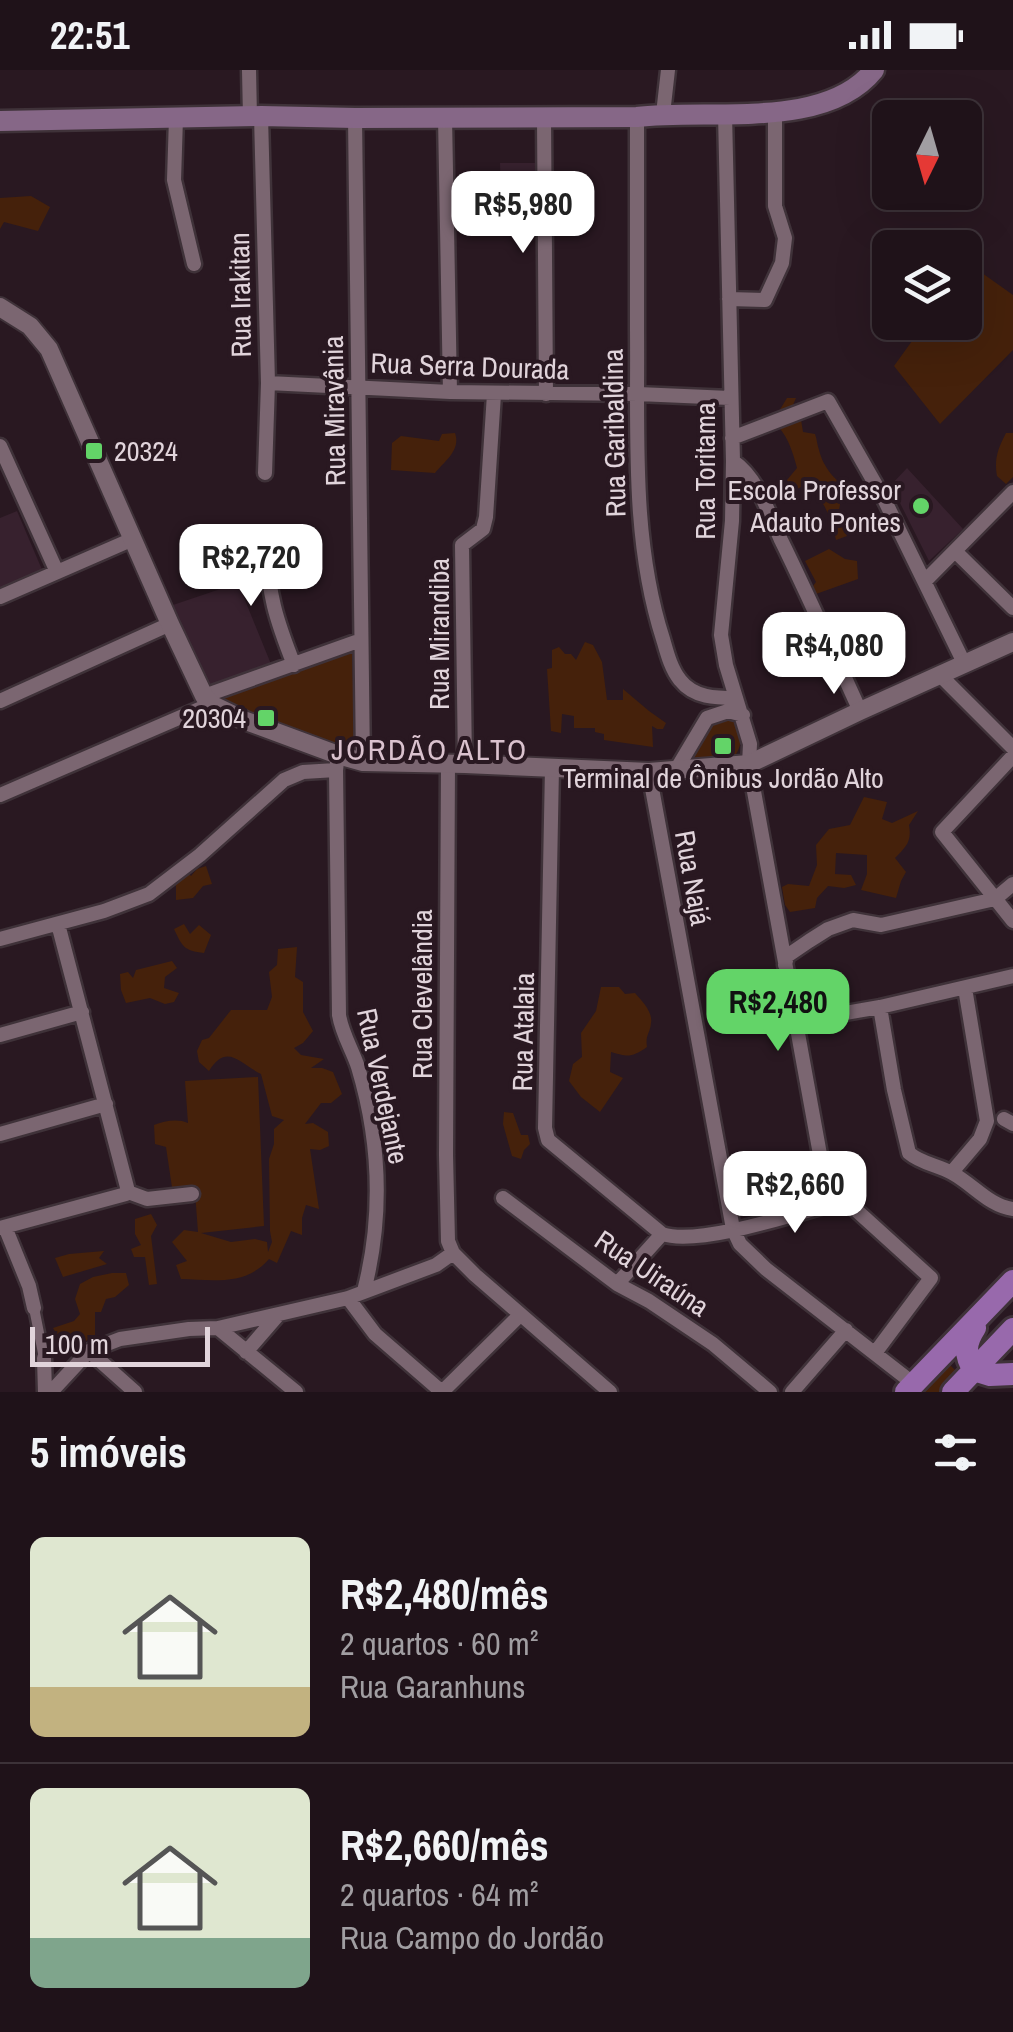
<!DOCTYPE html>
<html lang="pt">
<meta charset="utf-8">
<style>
:root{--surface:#1f1219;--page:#271b22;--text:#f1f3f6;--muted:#a19ea2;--line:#3c3238;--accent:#63d468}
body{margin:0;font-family:"Archivo Narrow",sans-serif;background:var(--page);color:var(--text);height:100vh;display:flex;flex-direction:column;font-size:38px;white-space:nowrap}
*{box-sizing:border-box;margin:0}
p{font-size:32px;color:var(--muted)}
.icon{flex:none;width:55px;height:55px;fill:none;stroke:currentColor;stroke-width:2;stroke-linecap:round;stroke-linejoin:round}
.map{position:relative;height:1322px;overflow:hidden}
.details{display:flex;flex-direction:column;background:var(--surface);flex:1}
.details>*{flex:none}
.needle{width:65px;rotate:185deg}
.tools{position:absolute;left:872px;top:30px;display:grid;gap:20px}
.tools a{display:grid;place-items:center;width:110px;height:110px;border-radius:15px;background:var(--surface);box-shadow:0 10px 40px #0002,0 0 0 2px var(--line);font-size:50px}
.scale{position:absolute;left:30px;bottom:25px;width:180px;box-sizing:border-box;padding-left:10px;border:5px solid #e1d4db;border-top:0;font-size:28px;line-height:35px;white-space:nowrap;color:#e1d4db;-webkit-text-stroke:8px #291821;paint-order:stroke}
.price{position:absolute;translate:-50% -85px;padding:0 22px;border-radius:20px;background:#fff;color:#222;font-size:32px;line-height:65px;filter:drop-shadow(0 2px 5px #0008)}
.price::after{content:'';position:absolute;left:50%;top:60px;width:30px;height:22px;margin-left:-15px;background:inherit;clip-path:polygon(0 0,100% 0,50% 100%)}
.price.selected{background:var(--accent);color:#111}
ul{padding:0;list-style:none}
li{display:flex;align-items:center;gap:30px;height:250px;padding:0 30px}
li+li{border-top:2px solid var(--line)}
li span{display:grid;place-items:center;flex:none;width:280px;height:200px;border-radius:15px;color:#555}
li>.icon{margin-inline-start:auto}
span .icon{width:120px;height:120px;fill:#fffc;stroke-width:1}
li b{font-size:42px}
h2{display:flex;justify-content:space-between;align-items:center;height:120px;padding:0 30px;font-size:42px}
.status{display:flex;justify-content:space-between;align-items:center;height:70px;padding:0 50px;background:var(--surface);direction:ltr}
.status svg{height:28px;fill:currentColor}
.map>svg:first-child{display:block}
.built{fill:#37212e}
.green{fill:#45210b}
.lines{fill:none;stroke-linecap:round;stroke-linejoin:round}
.pedestrian-casing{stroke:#3f3239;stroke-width:15}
.minor-casing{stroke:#3f3239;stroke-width:19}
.tertiary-casing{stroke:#3f3239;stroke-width:22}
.secondary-casing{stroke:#3f3239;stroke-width:25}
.trunk-casing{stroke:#3f3239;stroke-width:28}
.pedestrian{stroke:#7b6671;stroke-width:10}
.minor{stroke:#7b6671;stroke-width:14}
.tertiary{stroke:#7b6671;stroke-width:18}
.secondary{stroke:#866787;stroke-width:20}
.trunk{stroke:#9869ac;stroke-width:22}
.poi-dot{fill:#63d468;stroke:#291821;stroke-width:4}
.labels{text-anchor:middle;stroke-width:8;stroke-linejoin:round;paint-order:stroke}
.street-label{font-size:28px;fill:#e1d4db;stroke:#291821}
.poi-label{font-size:28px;fill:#e1d4db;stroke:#291821;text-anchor:end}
.neighbourhood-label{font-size:30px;letter-spacing:2.5px;fill:#dac2ce;stroke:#291821}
</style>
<div class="status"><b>22:51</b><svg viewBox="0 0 49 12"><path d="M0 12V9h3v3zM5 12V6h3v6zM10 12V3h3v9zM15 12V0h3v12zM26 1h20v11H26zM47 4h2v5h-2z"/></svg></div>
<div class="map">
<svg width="1013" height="1322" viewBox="0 0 1013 1322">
<rect width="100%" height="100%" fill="#291821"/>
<path class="built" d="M500,93H535L536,129H501Z
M907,398L963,459L929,491L891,415Z
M17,441L43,502L0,521V448Z
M238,513L273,599L209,623L173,535Z"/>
<path class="green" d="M31,126L50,137L38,161L4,152L0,159V128Z
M968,193L1013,225V280L940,354L894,296L925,253L965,252V198Z
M787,328H796L793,335L794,343L800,344L803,362L815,364C817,369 817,375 819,380C823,397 836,413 851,419L848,426L841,429L839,440L840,450L847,466L836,470C832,450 823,425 805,415L793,421L787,410L797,398C792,379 787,364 773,351Z
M455,363C461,380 445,391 435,403L391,400L392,373L401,366L439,371L442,364Z
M1006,363H1013V407L1006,414L997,406C994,388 998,379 1006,363Z
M829,479L845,489L857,491L858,509L816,524L813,516L816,512L805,491Z
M585,572L593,575L602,592L607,630H623V619L649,641L666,653L663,659H657L652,656L653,677L604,670V664L595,662V658H574V646L562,644L561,663L551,661L547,599L552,598V580L559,577L565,584H571L576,590Z
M352,582L355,683L212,631Z
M724,648L732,649C744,659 743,677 733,688L692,690L710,656L714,652Z
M864,727L887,732L882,749L892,753L918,741L909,755C912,772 906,777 895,788L906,802L901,811L896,828L861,820L867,804V785L836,783L835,804L851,805L856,815L844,818L828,816L817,828L815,838L790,842L785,835L782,817L788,814L809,816L817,795L816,775L829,759L850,755Z
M206,796L212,814L203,816L193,828L176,830V811L187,802L191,806L197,799Z
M184,854L190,864L199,855L211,865L204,883C184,881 182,876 174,859Z
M297,877L295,907L303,912V942L313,961L303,973L294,978L301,985L324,989L311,998H322L333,1002L342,1024L331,1033H321L305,1054L313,1053L328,1062L329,1076L320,1080L310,1079L319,1139L306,1135L302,1148V1165L291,1161L277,1193L269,1189C246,1216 213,1210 181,1209L176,1195L187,1191L172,1172L184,1160L198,1162L195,1122L173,1124L166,1077L155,1074L154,1055C164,1051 178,1048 188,1053L185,1011L258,1007L264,1156L201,1163L231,1172L255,1169L267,1172L268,1182L272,1172L270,1161L269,1089L274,1074V1059L284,1050L272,1046L261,1004C240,994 227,972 209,1001L199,992L197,981L202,970L209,968L231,940H267L272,927L269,902L277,895L278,879Z
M172,891L177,898L165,907L164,918L179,923L174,932L165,934L150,928L126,933L121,920L120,904L128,902L133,908L136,900Z
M601,917H619L625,924L635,923C642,931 653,942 651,953C650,964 645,965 647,977C631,988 628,987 611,982L610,1002L623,1008L600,1042L581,1027L569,1011L573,994L582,987L581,963L596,941Z
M504,1042L513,1043L521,1065H528L530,1074L524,1080L521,1089L512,1086L503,1054Z
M151,1144L157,1155L151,1166L157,1214L149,1215L145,1187H134L131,1179L141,1175L135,1164V1149Z
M104,1181L99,1188L107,1194L63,1207L55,1188L69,1184Z
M112,1203H126L129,1215L115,1227L106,1229L101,1242H95V1268L87,1270L81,1277L65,1278L53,1258L74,1251L80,1244L75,1229L80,1214L93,1207Z
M945,1290L962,1307L948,1322H914Z"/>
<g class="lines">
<defs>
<path id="pedestrian" d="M34,1238L44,1288"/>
<path id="minor" d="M249,0L250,47
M663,44L668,0
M725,44L733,391L732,451L721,565L726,595L750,674L749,694L821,1090L832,1114L845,1130L931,1208L875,1283
M261,46L268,313L265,403
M445,47L450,322
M637,47C637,118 637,189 637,260C638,362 631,470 663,569C667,583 671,599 680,610C694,628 716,628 736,628
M176,48L174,110L194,194
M355,48L363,692
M544,48L546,324
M729,229L765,230L782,193L785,168L775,136V41
M268,313L450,322L638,324L730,328
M732,368L828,331L885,431L965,595
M0,376L57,502
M733,391C758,408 769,444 781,470C809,527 834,584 860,641
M268,474C266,520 277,552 294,595
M956,482L1013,538
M925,511L1013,422
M0,527L133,469
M940,605L1013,678
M204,626L361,570
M0,631L170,554
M338,685L336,700L339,945C342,964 352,979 358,997C380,1070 383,1147 364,1221
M1013,686L942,762L1013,851
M448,693L446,1085L448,1171L453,1183L475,1205L610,1322
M465,694L462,475L483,459L486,447L494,324
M552,698L545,1058L548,1070L662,1164C700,1177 803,1141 845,1130
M676,700L707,648L728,641L743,645
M649,702L733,1159L740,1174L766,1199L914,1314
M0,725L211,634
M0,869L104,841L149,824L200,785L284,710L303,702L336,700
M785,895L787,886L809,871L828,859L853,850L881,855L995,829L1013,814
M880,937L894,1020L909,1083C922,1094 938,1095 952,1103C974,1115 989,1136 1013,1139
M794,952L880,937L1013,906
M0,965L82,942
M1004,1049L1013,1054
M0,1064L106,1034
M952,1102L980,1069L987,1051L965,918
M128,1122L147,1129L192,1124
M503,1128L617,1214L649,1231L713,1274L770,1322
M5,1157L29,1216L34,1238
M0,1158L126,1124L128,1121L58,854
M617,1214L662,1164
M348,1228L375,1264L442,1322L520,1245
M218,1258L296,1322
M89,1281L135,1322
M246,1282L279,1244
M44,1288L45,1322
M51,1322L89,1281L120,1269L189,1259L218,1258L348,1228L436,1195L453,1183
M792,1322L846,1260"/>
<path id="tertiary" d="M0,237L30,256L49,279L170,554L204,626L211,634L246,651L338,685L363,692L465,694L649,702L749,694L860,641L1013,572"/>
<path id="secondary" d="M0,51L261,46L355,48L637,47C708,38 825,61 874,0"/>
<path id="trunk" d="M975,1258C965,1273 964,1285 974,1300L990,1305L1013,1304
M906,1322L1013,1211
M953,1322L1013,1259"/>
</defs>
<use href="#pedestrian" class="pedestrian-casing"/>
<use href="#minor" class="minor-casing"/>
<use href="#tertiary" class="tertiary-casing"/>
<use href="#secondary" class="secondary-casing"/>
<use href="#trunk" class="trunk-casing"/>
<use href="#pedestrian" class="pedestrian"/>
<use href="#minor" class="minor"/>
<use href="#tertiary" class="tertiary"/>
<use href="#secondary" class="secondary"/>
<use href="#trunk" class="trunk"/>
</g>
<g class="poi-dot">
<rect x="84" y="371" width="20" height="20" rx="5"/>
<circle cx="921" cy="436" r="10"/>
<rect x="256" y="638" width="20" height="20" rx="5"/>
<rect x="713" y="666" width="20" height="20" rx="5"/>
</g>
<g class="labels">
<g class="street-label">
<text transform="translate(240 225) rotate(-91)" y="10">Rua Irakitan</text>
<text transform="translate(470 296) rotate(2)" y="10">Rua Serra Dourada</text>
<text transform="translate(334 341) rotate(-91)" y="10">Rua Miravânia</text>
<text transform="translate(614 363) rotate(-91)" y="10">Rua Garibaldina</text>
<text transform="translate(705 401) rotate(-90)" y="10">Rua Toritama</text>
<text transform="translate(439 564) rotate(-90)" y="10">Rua Mirandiba</text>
<text transform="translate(693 808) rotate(80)" y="10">Rua Najá</text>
<text transform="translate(422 924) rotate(-90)" y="10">Rua Clevelândia</text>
<text transform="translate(523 962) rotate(-89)" y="10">Rua Atalaia</text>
<text transform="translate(383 1016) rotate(78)" y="10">Rua Verdejante</text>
<text transform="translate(652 1203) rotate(34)" y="10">Rua Uiraúna</text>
</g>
<g class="poi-label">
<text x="114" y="391" text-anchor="start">20324</text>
<text x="901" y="430">Escola Professor<tspan x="901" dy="32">Adauto Pontes</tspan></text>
<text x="246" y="658">20304</text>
<text x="723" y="718" text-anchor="middle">Terminal de Ônibus Jordão Alto</text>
</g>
<g class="neighbourhood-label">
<text x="430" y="690">JORDÃO ALTO</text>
</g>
</g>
</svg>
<div class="tools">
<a><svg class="needle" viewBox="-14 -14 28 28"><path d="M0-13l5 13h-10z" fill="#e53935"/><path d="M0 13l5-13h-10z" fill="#a19ea2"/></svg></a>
<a><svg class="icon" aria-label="layers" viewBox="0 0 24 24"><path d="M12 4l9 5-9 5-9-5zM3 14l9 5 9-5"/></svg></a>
</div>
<div class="scale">100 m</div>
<b class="price" style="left:523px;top:186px">R$5,980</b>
<b class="price" style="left:251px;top:539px">R$2,720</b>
<b class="price" style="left:834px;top:627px">R$4,080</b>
<b class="price selected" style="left:778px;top:984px">R$2,480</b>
<b class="price" style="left:795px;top:1166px">R$2,660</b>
</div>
<section class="details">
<h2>5 imóveis<svg class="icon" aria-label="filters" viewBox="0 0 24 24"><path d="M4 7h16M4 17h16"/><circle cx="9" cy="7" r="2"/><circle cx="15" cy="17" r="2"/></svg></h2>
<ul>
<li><span style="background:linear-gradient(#dfe7d0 75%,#c2b280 0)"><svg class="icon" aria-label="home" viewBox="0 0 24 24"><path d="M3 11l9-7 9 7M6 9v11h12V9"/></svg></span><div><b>R$2,480/mês</b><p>2 quartos · 60 m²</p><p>Rua Garanhuns</p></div></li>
<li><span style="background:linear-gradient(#dfe7d0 75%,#7fa58c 0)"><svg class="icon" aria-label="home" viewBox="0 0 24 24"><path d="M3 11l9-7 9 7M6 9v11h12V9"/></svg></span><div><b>R$2,660/mês</b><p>2 quartos · 64 m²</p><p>Rua Campo do Jordão</p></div></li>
</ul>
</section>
